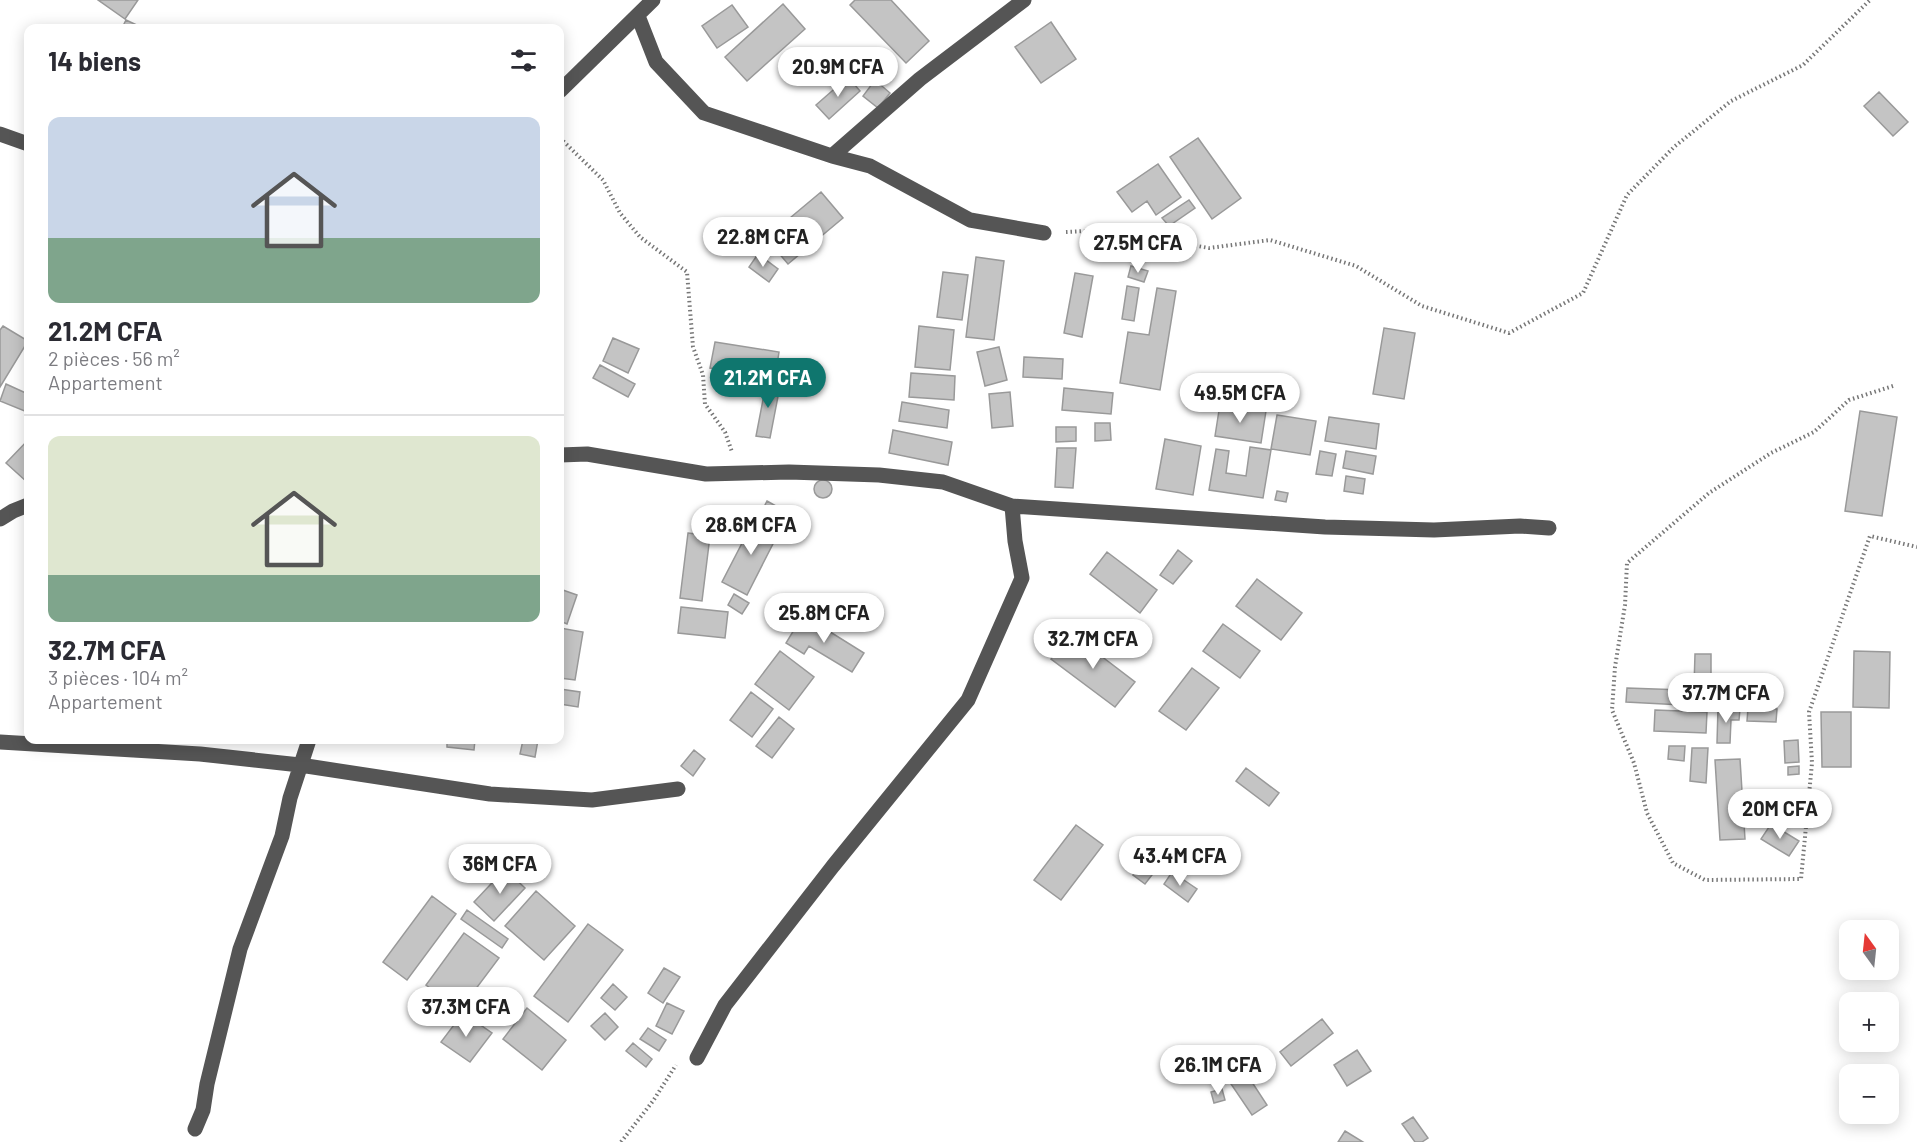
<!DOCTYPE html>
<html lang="fr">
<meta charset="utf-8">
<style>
:root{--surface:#fff;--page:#f7f7f7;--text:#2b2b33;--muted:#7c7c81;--line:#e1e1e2;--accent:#0f766e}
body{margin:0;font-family:Barlow,sans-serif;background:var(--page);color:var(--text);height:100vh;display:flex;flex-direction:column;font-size:22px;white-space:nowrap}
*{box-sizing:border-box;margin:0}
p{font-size:20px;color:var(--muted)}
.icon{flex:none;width:33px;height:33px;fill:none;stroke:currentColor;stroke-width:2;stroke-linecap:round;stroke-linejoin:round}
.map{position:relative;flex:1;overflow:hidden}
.details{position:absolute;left:24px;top:24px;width:540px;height:720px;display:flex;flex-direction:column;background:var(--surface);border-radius:12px;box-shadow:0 3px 15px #0003}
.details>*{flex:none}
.needle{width:39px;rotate:345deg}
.controls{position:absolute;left:1839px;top:920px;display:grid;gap:12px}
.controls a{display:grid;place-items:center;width:60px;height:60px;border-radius:12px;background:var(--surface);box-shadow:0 3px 15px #0003;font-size:30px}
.price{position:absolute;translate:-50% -51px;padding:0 14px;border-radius:21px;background:#fff;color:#222;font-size:20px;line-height:39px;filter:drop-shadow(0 2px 3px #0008)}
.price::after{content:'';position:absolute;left:50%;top:36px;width:18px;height:14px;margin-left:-9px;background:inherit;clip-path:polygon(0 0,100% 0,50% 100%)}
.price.on{background:var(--accent);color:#fff}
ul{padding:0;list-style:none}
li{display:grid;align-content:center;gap:12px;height:318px;padding:0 24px}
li+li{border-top:2px solid var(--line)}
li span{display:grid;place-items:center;height:186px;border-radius:12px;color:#555}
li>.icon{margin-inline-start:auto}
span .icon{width:108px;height:108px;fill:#fffc;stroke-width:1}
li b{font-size:26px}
h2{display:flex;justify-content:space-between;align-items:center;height:72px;padding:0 24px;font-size:26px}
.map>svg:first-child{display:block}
.building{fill:#c4c4c4;stroke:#999;stroke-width:1.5}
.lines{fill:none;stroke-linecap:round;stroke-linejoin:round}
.path{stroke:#777;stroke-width:4;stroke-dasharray:1.5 3;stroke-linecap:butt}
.minor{stroke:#555;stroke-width:15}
</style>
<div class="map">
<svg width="1917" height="1142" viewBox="0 0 1917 1142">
<rect width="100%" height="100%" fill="#fff"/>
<path class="building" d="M98,0H138L125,19Z
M855,0H891L929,41L906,63L850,5Z
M783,4L805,29L747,81L725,57Z
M732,5L748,27L717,48L702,26Z
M126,20L143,28H122Z
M1051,22L1076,59L1041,83L1015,47Z
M848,77L860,91L829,119L816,105Z
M875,80L890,93L878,108L863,96Z
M1879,92L1908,122L1893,136L1864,106Z
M1198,138L1241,198L1212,219L1170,157Z
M1158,164L1181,197L1156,215L1147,201L1132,212L1117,192Z
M821,192L843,218L788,264L766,238Z
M1189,200L1195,208L1169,226L1162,218Z
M758,254L778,269L769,282L749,267Z
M976,257L1004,261L994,340L966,337Z
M1131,266L1148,271L1144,282L1128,277Z
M943,272L968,275L962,320L937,317Z
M1075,273L1093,276L1082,337L1064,333Z
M1127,286L1139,288L1134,321L1122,319Z
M1157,288L1176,291L1160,390L1120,383L1128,332L1149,335Z
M3,326L28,341L0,387V330Z
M919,326L954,330L950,370L915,367Z
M1384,328L1415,333L1404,399L1373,394Z
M613,338L639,349L628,373L603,361Z
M715,342L779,352L775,377L710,368Z
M999,347L1007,380L985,386L977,352Z
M1024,357L1063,359L1062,379L1023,377Z
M600,365L635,384L628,397L593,378Z
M911,373L955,376L954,400L909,397Z
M767,379L781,381L770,438L756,436Z
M6,384L28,394L27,412L0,401Z
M1064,388L1113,393L1111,414L1062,410Z
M1010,392L1013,426L992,428L989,394Z
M902,402L949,410L947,428L899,421Z
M1220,404L1266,411L1261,443L1215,436Z
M1860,411L1897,417L1882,516L1845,511Z
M1277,415L1316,421L1310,455L1271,449Z
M1329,417L1379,424L1376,449L1325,441Z
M1095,423H1110L1111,440L1095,441Z
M1056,427H1076V441L1056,442Z
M893,430L952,442L948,465L889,453Z
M1165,439L1201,446L1193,495L1156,489Z
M28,440V481L27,482L6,463Z
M1250,447L1271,450L1263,498L1209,490L1216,449L1229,451L1226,473L1246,476Z
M1057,448H1076L1073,488L1055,487Z
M1320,451L1336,454L1332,476L1316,474Z
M1346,451L1376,456L1373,474L1343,468Z
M1346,476L1365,479L1363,494L1344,491Z
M814 489a9 9 0 1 1 18 0a9 9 0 1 1-18 0Z
M1277,491L1288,493L1286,502L1275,500Z
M767,501L792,515L786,527L760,515Z
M755,518L780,530L747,595L722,582Z
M688,533L710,536L702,601L680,598Z
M1178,550L1192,561L1173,584L1160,575Z
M1107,552L1157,590L1140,613L1090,574Z
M1257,579L1302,613L1281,640L1236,606Z
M560,589L577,595L567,624L560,621Z
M734,594L749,603L742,614L728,605Z
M681,607L728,612L725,638L678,633Z
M803,615L864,653L852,672L809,646L804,654L786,643Z
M1223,624L1260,651L1240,678L1203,651Z
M560,628L583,632L575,680L560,678Z
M1071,633L1135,682L1115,707L1051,659Z
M780,651L814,677L789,710L755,684Z
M1854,651L1890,652L1889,708L1853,707Z
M1695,654H1711V686H1694Z
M1192,668L1219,688L1186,730L1159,711Z
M1627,688L1683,690L1682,705L1626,702Z
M560,689L580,692L578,707L560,704Z
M751,692L773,709L752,737L730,720Z
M1718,708L1740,709L1739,720H1731L1730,743H1717Z
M1748,708L1777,709L1776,722L1747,721Z
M1655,710L1707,712L1706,733L1654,731Z
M1821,712H1851V767H1822Z
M779,717L794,729L772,758L756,746Z
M447,740H475L474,750L447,747Z
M523,740H538L535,757L520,754Z
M1798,740L1799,762L1785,763L1784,741Z
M1669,746H1685L1684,761L1668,759Z
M1692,748H1708L1706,783L1690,781Z
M694,750L705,759L693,776L681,766Z
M1740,759L1745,839L1720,840L1715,760Z
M1799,766V774L1788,775V767Z
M1246,768L1279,793L1269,806L1236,781Z
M1771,824L1799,841L1789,856L1761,839Z
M1076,825L1103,845L1061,900L1034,880Z
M1146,857L1159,866L1145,884L1133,875Z
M505,869L525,888L494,921L474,902Z
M1172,872L1197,889L1188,902L1164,884Z
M536,891L575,926L544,960L505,926Z
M432,896L456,914L407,980L383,962Z
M467,910L508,939L502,948L461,919Z
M588,924L623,950L568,1022L534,996Z
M464,933L499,958L460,1010L426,985Z
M664,968L680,977L663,1003L648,993Z
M613,984L627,997L615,1010L601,998Z
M667,1003L684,1011L672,1034L656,1026Z
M527,1008L566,1040L542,1070L503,1039Z
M463,1013L492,1033L470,1062L441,1042Z
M605,1013L618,1027L605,1040L591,1026Z
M1322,1019L1333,1033L1291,1066L1280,1052Z
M648,1028L666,1040L659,1051L640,1039Z
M633,1043L652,1059L646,1067L626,1051Z
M1357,1050L1371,1071L1347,1086L1334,1065Z
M1246,1073L1267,1105L1252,1115L1231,1084Z
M1222,1089L1225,1100L1214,1103L1211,1092Z
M1413,1117L1428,1138L1422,1142H1415L1402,1124Z
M1345,1131L1363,1142H1338Z"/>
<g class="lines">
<path class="path" d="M560,138L603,180L620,213L640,237L687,272L693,347L703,375L705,404L725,432L732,452
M1066,232L1106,230L1209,248L1270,240L1356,266L1422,306L1509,333L1583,293L1627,195L1674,147L1731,101L1803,65L1870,0
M1893,386L1849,400L1814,432L1771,453L1709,493L1627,563L1625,605L1615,667L1612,710L1634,763L1647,813L1673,863L1705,880L1801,879L1812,763L1809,712L1870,536L1917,547
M621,1142L653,1101L676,1065"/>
<path class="minor" d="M638,16L656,62L704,113L832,156L870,166L970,220L1044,233
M560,91L653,0
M0,134L28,144
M832,156L920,79L1024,0
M560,455L587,454L706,474L789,472L879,475L943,482L1012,506L1325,527L1434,530L1520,526L1549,528
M0,519L13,511L28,505
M0,742L200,754L300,765L490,794L592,800L678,789
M697,1058L725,1005L833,866L968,700L1022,578L1015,541L1012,506
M195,1129L203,1110L207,1084L240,949L282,836L290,798L309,740"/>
</g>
</svg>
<div class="controls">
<a><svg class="needle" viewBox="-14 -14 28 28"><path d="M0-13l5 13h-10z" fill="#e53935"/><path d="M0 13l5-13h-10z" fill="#7c7c81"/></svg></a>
<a>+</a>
<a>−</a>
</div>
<b class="price" style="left:838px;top:98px">20.9M CFA</b>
<b class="price" style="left:763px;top:268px">22.8M CFA</b>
<b class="price" style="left:1138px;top:274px">27.5M CFA</b>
<b class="price on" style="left:768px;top:409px">21.2M CFA</b>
<b class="price" style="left:1240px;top:424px">49.5M CFA</b>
<b class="price" style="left:751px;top:556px">28.6M CFA</b>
<b class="price" style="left:824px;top:644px">25.8M CFA</b>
<b class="price" style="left:1093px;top:670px">32.7M CFA</b>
<b class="price" style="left:1726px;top:724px">37.7M CFA</b>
<b class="price" style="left:1780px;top:840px">20M CFA</b>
<b class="price" style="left:1180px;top:887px">43.4M CFA</b>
<b class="price" style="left:500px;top:895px">36M CFA</b>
<b class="price" style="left:466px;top:1038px">37.3M CFA</b>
<b class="price" style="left:1218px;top:1096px">26.1M CFA</b>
<section class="details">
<h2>14 biens<svg class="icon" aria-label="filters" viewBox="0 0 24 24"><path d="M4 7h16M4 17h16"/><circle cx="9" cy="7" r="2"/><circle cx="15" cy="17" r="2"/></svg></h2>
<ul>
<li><span style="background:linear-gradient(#c9d6e8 65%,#7fa58c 0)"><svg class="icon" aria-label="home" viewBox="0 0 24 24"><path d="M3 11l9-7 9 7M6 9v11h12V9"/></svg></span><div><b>21.2M CFA</b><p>2 pièces · 56 m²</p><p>Appartement</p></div></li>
<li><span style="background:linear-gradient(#dfe7d0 75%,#7fa58c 0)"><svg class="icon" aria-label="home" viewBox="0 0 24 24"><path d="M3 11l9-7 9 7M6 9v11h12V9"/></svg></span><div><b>32.7M CFA</b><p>3 pièces · 104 m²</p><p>Appartement</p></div></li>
</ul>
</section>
</div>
